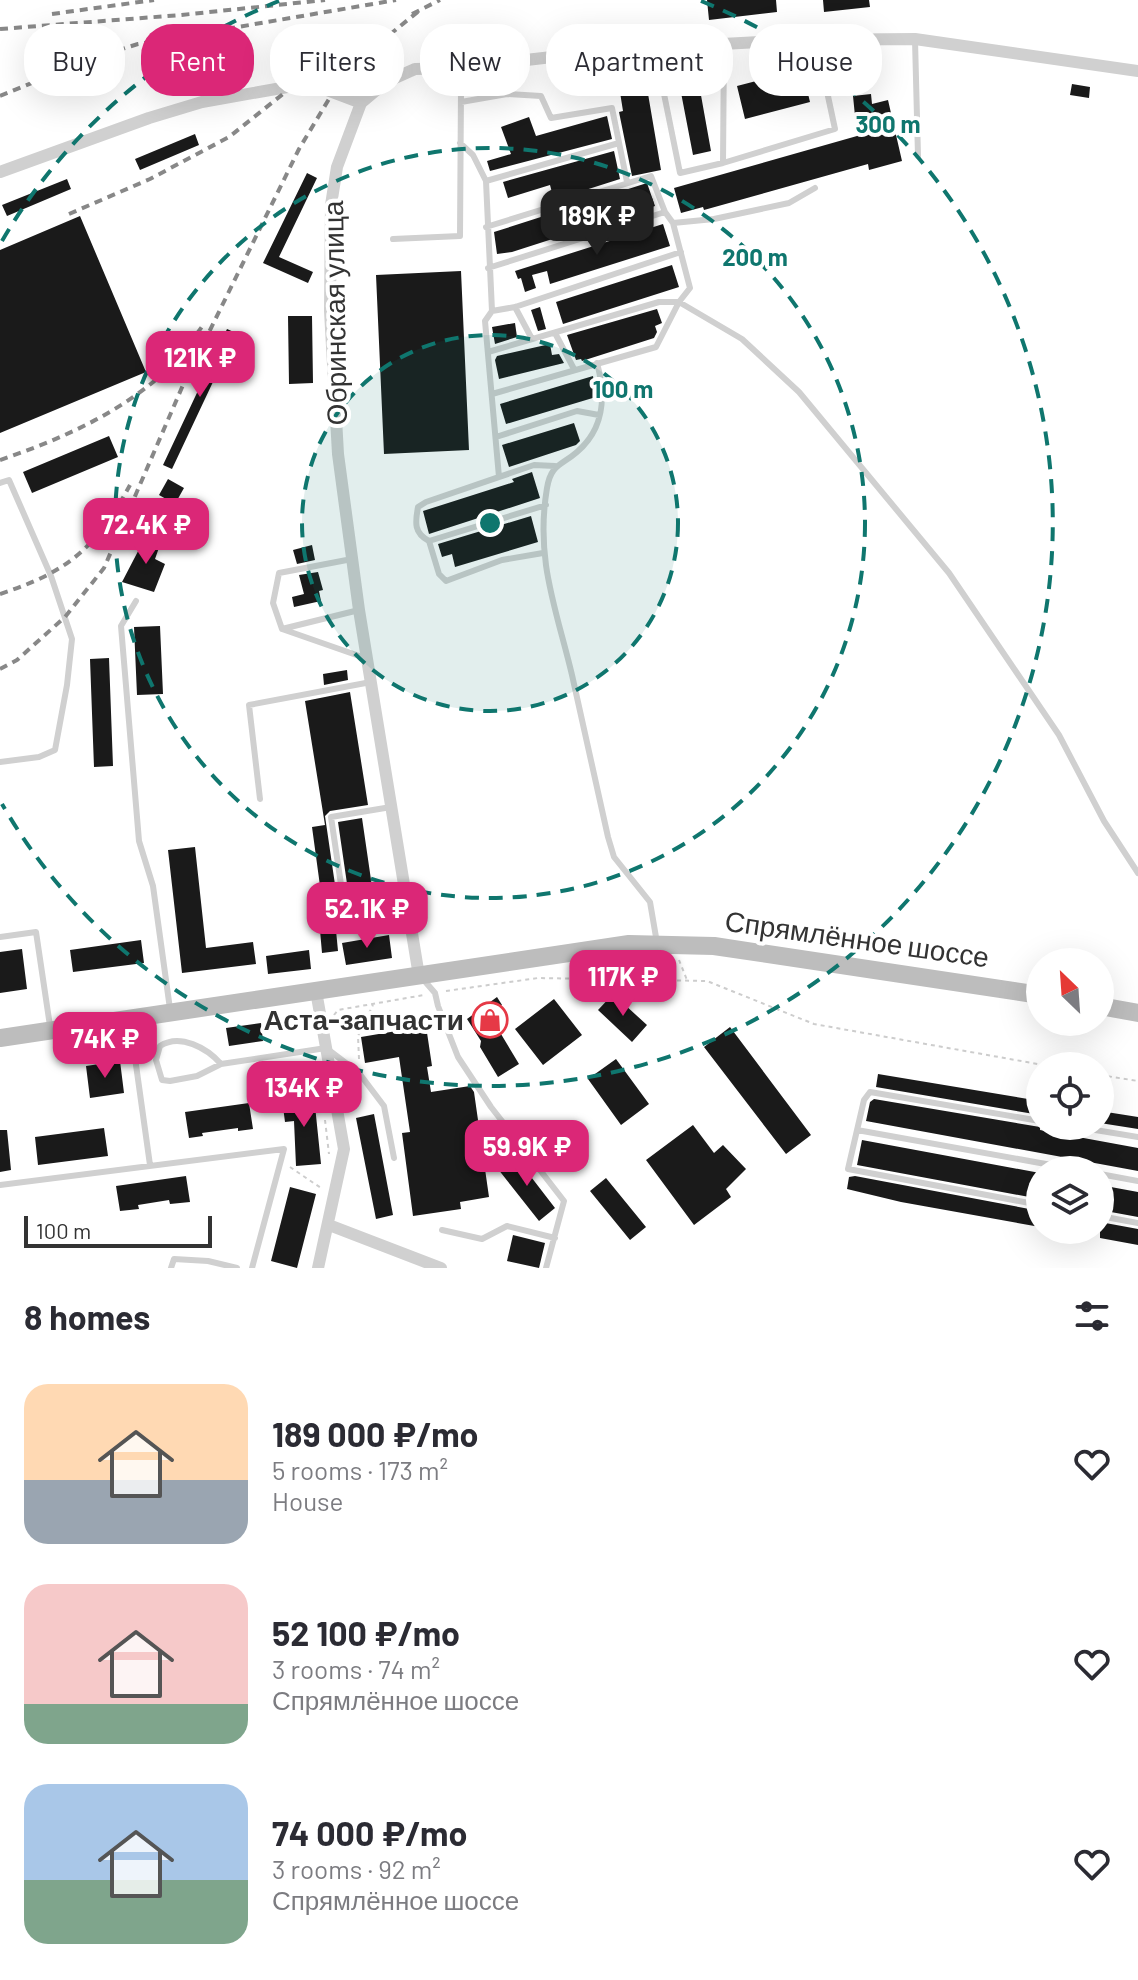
<!DOCTYPE html>
<meta charset="utf-8">
<style>
:root{--surface:#fff;--page:#f7f7f7;--text:#2b2b33;--muted:#7c7c81;--accent:#db2777}
body{margin:0;font-family:Barlow,sans-serif;background:var(--page);color:var(--text);height:100vh;display:flex;flex-direction:column;font-size:30px;white-space:nowrap}
*{box-sizing:border-box;margin:0}
p{font-size:26px;color:var(--muted)}
.icon{flex:none;width:44px;height:44px;fill:none;stroke:currentColor;stroke-width:2;stroke-linecap:round;stroke-linejoin:round}
.map{position:relative;height:1268px;overflow:hidden}
.drawer{display:flex;flex-direction:column;background:var(--surface);flex:1}
.drawer>*{flex:none}
.banner{position:absolute;left:24px;top:24px;width:1090px;height:72px;display:flex;gap:16px}
.needle{width:52px;rotate:335deg}
.tools{position:absolute;left:1026px;top:948px;display:grid;gap:16px}
.tools a{display:grid;place-items:center;width:88px;height:88px;border-radius:50%;background:var(--surface);box-shadow:0 8px 32px #0002;font-size:40px}
.scale{position:absolute;left:24px;bottom:20px;width:188px;box-sizing:border-box;padding-left:8px;border:4px solid #333;border-top:0;font-size:22px;line-height:28px;white-space:nowrap;color:#333;-webkit-text-stroke:6px #fff;paint-order:stroke}
.price{position:absolute;translate:-50% -68px;padding:0 18px;border-radius:16px;background:var(--accent);color:#fff;font-size:26px;line-height:52px;filter:drop-shadow(0 2px 4px #0008)}
.price::after{content:'';position:absolute;left:50%;top:48px;width:24px;height:18px;margin-left:-12px;background:inherit;clip-path:polygon(0 0,100% 0,50% 100%)}
.price.current{background:#222;color:#fff}
ul{padding:0;list-style:none}
li{display:flex;align-items:center;gap:24px;height:200px;padding:0 24px}
li span{display:grid;place-items:center;flex:none;width:224px;height:160px;border-radius:24px;color:#555}
li>.icon{margin-inline-start:auto}
span .icon{width:96px;height:96px;fill:#fffc;stroke-width:1}
li b{font-size:34px}
h2{display:flex;justify-content:space-between;align-items:center;height:96px;padding:0 24px;font-size:34px}
.chip{padding:0 28px;border-radius:32px;background:var(--surface);box-shadow:0 8px 32px #0002;font-size:28px;line-height:72px}
.chip.current{background:var(--accent);color:#fff}
.map>svg:first-child{display:block}
.building{fill:#1a1a1a}
.lines{fill:none;stroke-linecap:round;stroke-linejoin:round}
.path{stroke:#cdcdcd;stroke-width:2;stroke-dasharray:4 4;stroke-linecap:butt}
.lane{stroke:#d0d0d0;stroke-width:6}
.street{stroke:#d0d0d0;stroke-width:12}
.secondary{stroke:#bdbdbd;stroke-width:18}
.rail{stroke:#888;stroke-width:4;stroke-dasharray:8 6;stroke-linecap:butt}
.ring{fill:none;stroke:#0f766e;stroke-width:4;stroke-dasharray:14 10}
.labels{text-anchor:middle;stroke-width:8;stroke-linejoin:round;paint-order:stroke}
.street-label{font-size:28px;fill:#333;stroke:#fff}
.poi-label{font-size:28px;font-weight:bold;fill:#333;stroke:#fff;text-anchor:end}
.centre{fill:#0f766e;stroke:#fff;stroke-width:4}
.ring-label{font-size:24px;text-anchor:middle;font-weight:bold;fill:#0f766e;stroke:#fff;stroke-width:8;stroke-linejoin:round;paint-order:stroke}
</style>
<div class="map">
<svg width="1138" height="1268" viewBox="0 0 1138 1268">
<rect width="100%" height="100%" fill="#fff"/>
<path class="building" d="M707,0H776L777,12L709,20Z
M823,0H869L870,7L824,12Z
M802,69L810,102L745,119L737,86Z
M697,73L711,151L693,155L678,77Z
M646,82L661,170L632,176L619,112L623,111L619,86Z
M1072,84L1090,87L1089,98L1070,95Z
M871,94L872,104L888,100L902,161L869,170L868,164L704,210L703,207L681,213L674,188L857,136L853,96Z
M607,116L612,139L490,171L487,161L511,154L501,127L529,117L536,136Z
M195,134L199,145L140,170L135,159Z
M614,151L620,179L554,200L550,185L508,198L503,182Z
M307,173L317,178L279,257L313,272L308,283L263,263Z
M67,179L71,189L7,216L2,205Z
M647,183L655,206L512,252L497,254L494,232Z
M80,216L146,372L0,433V250Z
M663,224L670,246L550,284L547,271L532,275L536,288L525,292L521,278L518,279L515,271Z
M672,265L679,287L563,324L556,302Z
M461,271L469,450L384,454L376,275Z
M540,307L546,329L538,331L531,310Z
M657,309L662,323L655,326L657,332L654,338L582,361L581,359L576,360L567,335Z
M288,316H312L313,383L289,384Z
M515,323L517,337L495,344L492,327Z
M227,329L236,333L172,469L163,465Z
M550,344L552,355L559,354L564,363L499,379L495,360L497,356Z
M593,376L596,397L506,424L500,404Z
M574,423L580,441L576,445L509,467L502,445Z
M109,436L118,457L32,493L23,472Z
M532,472L540,498L429,534L423,511L514,482L512,479Z
M168,479L184,488L175,504L159,495Z
M531,516L538,542L455,567L452,554L442,557L438,544Z
M147,534L162,539L155,559L165,564L154,592L122,582Z
M312,545L315,560L297,564L293,550Z
M318,572L323,590L319,591L321,601L294,607L292,597L304,594L299,575Z
M160,626L163,694L137,695L134,627Z
M109,658L113,766L94,767L90,659Z
M347,670L348,680L324,685L323,674Z
M350,692L368,805L330,811L325,816L340,919L335,920L338,951L322,953L320,930H326L312,827L325,825L305,701Z
M362,818L376,914L352,918L338,822Z
M195,847L206,948L253,942L256,964L182,973L168,850Z
M389,935L392,958L346,965L342,943Z
M141,940L144,963L73,972L70,950Z
M22,949L27,989L0,993V952Z
M309,950L311,969L268,974L266,956Z
M613,994L647,1025L632,1042L598,1010Z
M497,997L502,1005L489,1014L519,1064L498,1077L480,1047L481,1041L467,1019Z
M554,999L582,1035L543,1065L515,1029Z
M261,1023L263,1041L229,1046L226,1028Z
M426,1026L432,1066L427,1067L431,1092L470,1086L474,1092L489,1197L460,1202L461,1209L413,1216L402,1133L410,1132L399,1057L365,1063L361,1037Z
M730,1027L811,1135L786,1154L704,1047Z
M616,1059L649,1104L621,1125L588,1079Z
M120,1061L124,1093L90,1098L86,1066Z
M878,1074L1040,1101V1115L876,1087Z
M314,1096L321,1164L296,1166L294,1121L285,1122L282,1099Z
M874,1099L1040,1127V1130L1138,1148V1171L866,1121L870,1102Z
M249,1103L253,1129L238,1131V1128L202,1133L203,1136L189,1138L185,1112Z
M1100,1111L1138,1117V1129L1100,1123Z
M374,1114L393,1215L376,1219L356,1118Z
M693,1125L714,1153L723,1145L746,1169L726,1189L731,1197L694,1225L646,1160Z
M104,1128L108,1156L38,1165L35,1137Z
M0,1130H7L11,1170L0,1172Z
M862,1140L1040,1173V1199L857,1165Z
M515,1156L555,1208L539,1221L498,1169Z
M186,1176L190,1202L170,1204L169,1200L138,1205L139,1209L120,1211L116,1186Z
M855,1176L1040,1211V1227L901,1202L847,1189L849,1177Z
M606,1178L646,1227L630,1240L590,1191Z
M1100,1185L1138,1192V1217L1100,1210Z
M290,1187L316,1194L297,1268L271,1261Z
M1100,1222L1138,1229V1245L1100,1238Z
M513,1235L545,1243L539,1268L507,1261Z"/>
<g class="lines">
<path class="path" d="M679,960L687,980
M446,991L538,978L707,981L814,1024L1049,1066
M334,1015L338,1010L424,995
M268,1029L310,1022
M359,1059L358,1036L373,1005
M1100,1075L1138,1081
M325,1120L329,1154
M290,1167L321,1188"/>
<path class="lane" d="M915,40L918,156
M663,89L680,173L723,163L835,129L816,40
M461,102L507,94L541,96L551,118L612,108L627,182
M460,143L473,155L486,181L492,311L485,321L499,477
M723,163L724,44
M486,181L619,143
M673,223L714,219L789,203L815,188
M486,227L651,176L665,212L673,223L690,288L679,302L656,347L492,394
M393,239L460,236L461,88L458,68
M488,268L665,212
M515,307L532,339
M492,311L515,307L681,252
M555,333L574,369
M488,352L659,302H679L742,339L799,392L949,573L1059,735L1104,821L1138,873
M597,363C606,396 605,428 577,452C561,466 551,464 547,488C535,559 556,608 572,675C584,729 596,783 608,837L614,857L650,902L657,943
M496,437L577,411L599,415
M0,483L9,480L51,576L72,639L67,685L55,750L39,757L0,762
M429,541L546,505
M543,553L502,560L446,581L439,574L429,541C414,533 415,523 418,507L426,502L534,465L555,466
M352,559L279,573L273,603L282,629L365,658
M136,601L121,626L139,841L153,886L170,1009
M282,629L359,610
M260,799L249,705L371,682
M391,807L331,817L347,925L409,917
M0,937L36,932L50,1026
M422,978L435,993L438,1006L458,1057L491,1107L564,1201L546,1268
M130,1022L150,1165
M221,1064C207,1048 180,1033 160,1046L156,1060L162,1080L170,1081L197,1076L221,1064L326,1048L359,1073L384,1106L394,1158
M1040,1121L870,1092L864,1100L848,1169L1040,1205
M1071,1126L1138,1137
M857,1130L1079,1170
M1100,1174L1138,1181
M0,1185L284,1149L252,1268
M1100,1216L1138,1223
M442,1230L482,1239L507,1226L555,1238
M171,1268L174,1259L208,1261L237,1268"/>
<path class="street" d="M0,172L149,118L202,102L293,86H316L361,103
M419,976L359,610L338,454L330,311L331,205L337,167L361,103L386,82L415,69L458,68L612,50L797,40L915,39L1138,71
M316,991L344,1149L318,1268
M329,1225L441,1268"/>
<path class="secondary" d="M1100,1006L1138,1013
M0,1038L629,944L714,946L1040,995"/>
<path class="rail" d="M52,14L154,0
M412,14L440,0
M0,29L181,15L325,0
M0,96L93,58L138,44L396,0
M69,214L150,179L229,137L293,86L374,37
M0,460C62,439 126,411 173,364C185,352 194,337 204,324
M0,594C68,572 96,548 130,485
M0,669L17,660L65,617L104,568L183,385L299,149L332,94L367,53L420,10"/>
</g>
<circle cx="490" cy="523" r="188" fill="#0f766e" fill-opacity=".12"/>
<g class="ring">
<circle cx="490" cy="523" r="188"/>
<circle cx="490" cy="523" r="375"/>
<path d="M2 241A563 563 0 0 1 279 1M701 1A563 563 0 1 1 2 804"/>
</g>
<defs>
<symbol id="shop-ring" viewBox="-11 -11 22 22"><circle r="9.5" fill="#fff" stroke="#e63946" stroke-width="1.5"/><path d="M-5-2.5h2.3a2.7 3.5 0 0 1 5.4 0H5L5.5 6h-11ZM-1.5-2.5h3a1.5 2.3 0 0 0-3 0Z" fill="#e63946"/></symbol>
</defs>
<g fill-rule="evenodd">
<use href="#shop-ring" x="470" y="1000" width="40" height="40"/>
</g>
<g class="labels">
<g class="street-label">
<text transform="translate(335 313) rotate(-91)" y="10">Обринская улица</text>
<text transform="translate(857 939) rotate(8)" y="10">Спрямлённое шоссе</text>
</g>
<g class="poi-label">
<text x="464" y="1030">Аста-запчасти</text>
</g>
</g>
<circle cx="490" cy="523" r="12" class="centre"/>
<g class="ring-label">
<text x="888" y="133">300 m</text>
<text x="755" y="266">200 m</text>
<text x="623" y="398">100 m</text>
</g>
</svg>
<div class="tools">
<a><svg class="needle" viewBox="-14 -14 28 28"><path d="M0-13l5 13h-10z" fill="#e53935"/><path d="M0 13l5-13h-10z" fill="#7c7c81"/></svg></a>
<a><svg class="icon" aria-label="locate" viewBox="0 0 24 24"><circle cx="12" cy="12" r="6"/><path d="M12 2v4M12 18v4M2 12h4M18 12h4"/></svg></a>
<a><svg class="icon" aria-label="layers" viewBox="0 0 24 24"><path d="M12 4l9 5-9 5-9-5zM3 14l9 5 9-5"/></svg></a>
</div>
<div class="scale">100 m</div>
<b class="price current" style="left:597px;top:257px">189K ₽</b>
<b class="price" style="left:200px;top:399px">121K ₽</b>
<b class="price" style="left:146px;top:566px">72.4K ₽</b>
<b class="price" style="left:367px;top:950px">52.1K ₽</b>
<b class="price" style="left:623px;top:1018px">117K ₽</b>
<b class="price" style="left:105px;top:1080px">74K ₽</b>
<b class="price" style="left:304px;top:1129px">134K ₽</b>
<b class="price" style="left:527px;top:1188px">59.9K ₽</b>
<div class="banner">
<a class="chip">Buy</a>
<a class="chip current">Rent</a>
<a class="chip">Filters</a>
<a class="chip">New</a>
<a class="chip">Apartment</a>
<a class="chip">House</a>
</div>
</div>
<section class="drawer">
<h2>8 homes<svg class="icon" aria-label="filters" viewBox="0 0 24 24"><path d="M4 7h16M4 17h16"/><circle cx="9" cy="7" r="2"/><circle cx="15" cy="17" r="2"/></svg></h2>
<ul>
<li><span style="background:linear-gradient(#ffd9b3 60%,#9aa5b1 0)"><svg class="icon" aria-label="home" viewBox="0 0 24 24"><path d="M3 11l9-7 9 7M6 9v11h12V9"/></svg></span><div><b>189 000 ₽/mo</b><p>5 rooms · 173 m²</p><p>House</p></div><svg class="icon" aria-label="heart" viewBox="0 0 24 24"><path d="M12 20l-8-8c-3-5 5-10 8-4 3-6 11-1 8 4z"/></svg></li>
<li><span style="background:linear-gradient(#f6c9c9 75%,#7fa58c 0)"><svg class="icon" aria-label="home" viewBox="0 0 24 24"><path d="M3 11l9-7 9 7M6 9v11h12V9"/></svg></span><div><b>52 100 ₽/mo</b><p>3 rooms · 74 m²</p><p>Спрямлённое шоссе</p></div><svg class="icon" aria-label="heart" viewBox="0 0 24 24"><path d="M12 20l-8-8c-3-5 5-10 8-4 3-6 11-1 8 4z"/></svg></li>
<li><span style="background:linear-gradient(#a9c7e8 60%,#7fa58c 0)"><svg class="icon" aria-label="home" viewBox="0 0 24 24"><path d="M3 11l9-7 9 7M6 9v11h12V9"/></svg></span><div><b>74 000 ₽/mo</b><p>3 rooms · 92 m²</p><p>Спрямлённое шоссе</p></div><svg class="icon" aria-label="heart" viewBox="0 0 24 24"><path d="M12 20l-8-8c-3-5 5-10 8-4 3-6 11-1 8 4z"/></svg></li>
</ul>
</section>
